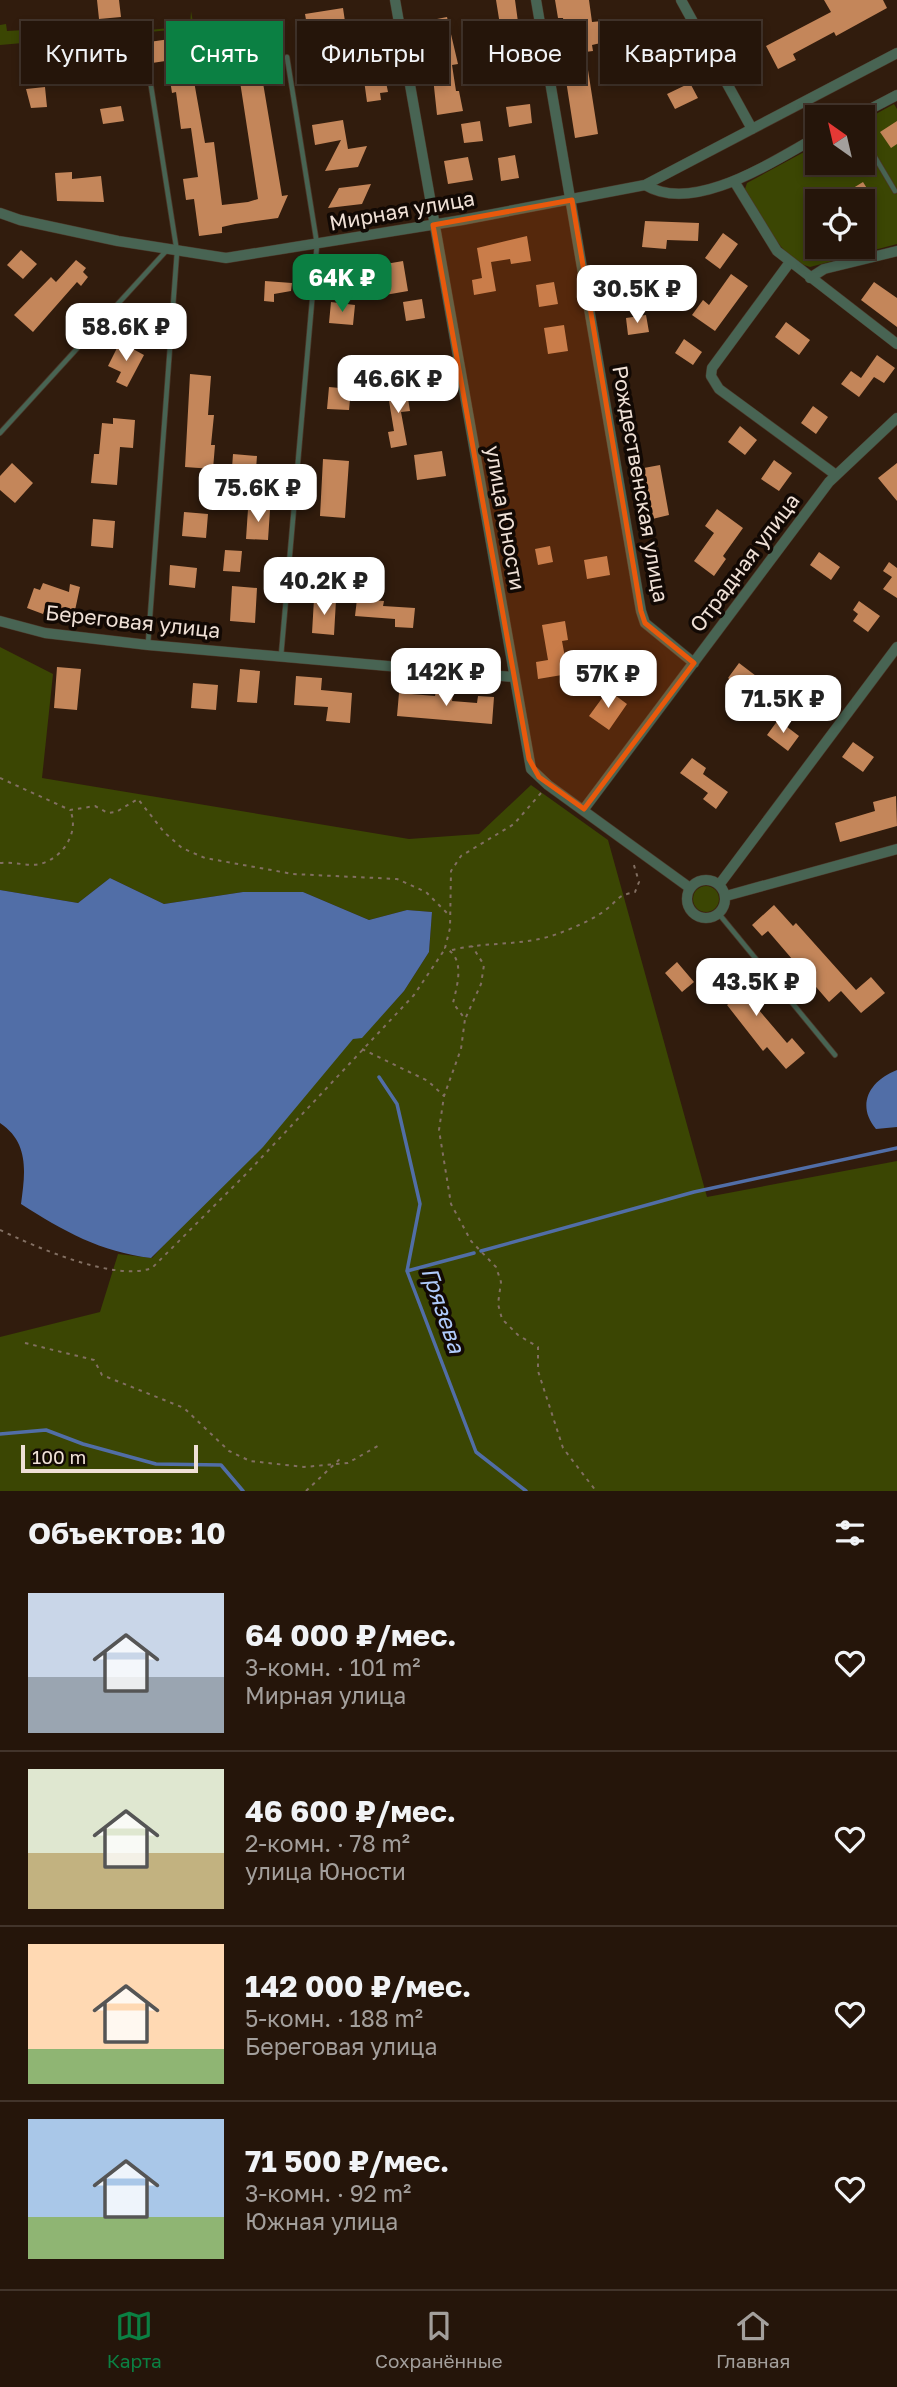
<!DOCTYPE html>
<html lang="ru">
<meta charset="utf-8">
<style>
:root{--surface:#25150a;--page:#312218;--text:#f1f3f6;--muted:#a39f9c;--line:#42342b;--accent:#0b8043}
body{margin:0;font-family:"Golos Text",sans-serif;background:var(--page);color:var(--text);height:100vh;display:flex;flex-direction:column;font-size:26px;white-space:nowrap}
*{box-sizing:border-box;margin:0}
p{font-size:23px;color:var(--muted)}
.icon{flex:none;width:38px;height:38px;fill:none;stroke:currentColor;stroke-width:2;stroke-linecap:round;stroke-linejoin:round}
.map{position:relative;height:1491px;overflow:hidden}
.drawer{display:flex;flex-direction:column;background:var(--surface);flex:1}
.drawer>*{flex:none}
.banner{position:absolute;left:21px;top:21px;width:856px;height:63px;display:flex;gap:14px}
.needle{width:46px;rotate:326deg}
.controls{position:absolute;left:805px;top:105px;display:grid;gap:14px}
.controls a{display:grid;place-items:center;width:70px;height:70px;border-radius:0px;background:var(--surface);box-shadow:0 4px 10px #0003,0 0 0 2px var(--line);font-size:35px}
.scale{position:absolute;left:21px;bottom:18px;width:177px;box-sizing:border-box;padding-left:7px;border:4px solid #efe0d6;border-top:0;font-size:19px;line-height:24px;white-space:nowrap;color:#efe0d6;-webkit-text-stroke:5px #120904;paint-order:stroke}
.price{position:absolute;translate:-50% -60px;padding:0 16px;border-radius:14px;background:#fff;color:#222;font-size:23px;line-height:46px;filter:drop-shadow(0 2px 4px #0008)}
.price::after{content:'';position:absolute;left:50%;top:42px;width:21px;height:16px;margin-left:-10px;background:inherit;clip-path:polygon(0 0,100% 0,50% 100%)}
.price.on{background:var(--accent);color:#fff}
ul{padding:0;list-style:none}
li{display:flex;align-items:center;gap:21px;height:175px;padding:0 28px}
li+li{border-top:2px solid var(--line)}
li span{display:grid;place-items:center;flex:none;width:196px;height:140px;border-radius:0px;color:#555}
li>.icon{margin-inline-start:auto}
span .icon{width:84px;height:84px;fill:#fffc;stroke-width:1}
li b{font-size:30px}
h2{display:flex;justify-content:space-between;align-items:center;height:84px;padding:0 28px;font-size:30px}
.pill{padding:0 24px;border-radius:0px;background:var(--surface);box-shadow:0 4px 10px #0003,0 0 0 2px var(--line);font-size:24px;line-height:63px}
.pill.on{background:var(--accent);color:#fff}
.menu{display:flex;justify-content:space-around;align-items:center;height:98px;border-top:2px solid var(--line);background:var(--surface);font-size:19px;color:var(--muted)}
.menu a{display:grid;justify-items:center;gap:4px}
.menu .on{color:var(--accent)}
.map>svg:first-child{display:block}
.green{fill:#3b4603;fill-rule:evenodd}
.water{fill:#516ea7}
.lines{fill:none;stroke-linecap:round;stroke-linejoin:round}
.stream{stroke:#516ea7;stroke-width:3.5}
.building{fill:#c4865a}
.service-casing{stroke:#4c3729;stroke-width:6}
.minor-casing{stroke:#4c3729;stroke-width:11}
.path{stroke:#826f62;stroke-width:2;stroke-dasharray:3.5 5;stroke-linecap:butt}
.service{stroke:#486453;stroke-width:4.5}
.minor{stroke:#486453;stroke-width:10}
.marked{fill:#e8590c;fill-opacity:0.2;stroke:#e8590c;stroke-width:5;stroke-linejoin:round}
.labels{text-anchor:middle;stroke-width:7;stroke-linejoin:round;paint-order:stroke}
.street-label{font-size:21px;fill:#efe0d6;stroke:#120904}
.water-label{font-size:23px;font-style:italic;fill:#b0cbfc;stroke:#120904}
</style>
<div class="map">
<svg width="897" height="1491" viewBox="0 0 897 1491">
<rect width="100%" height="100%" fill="#311c0d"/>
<path class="green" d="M191,11L194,28L0,45V25L6,24L7,31L60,28V22L87,19L88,36L190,26Z
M894,104L897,109V244L810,267C779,259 761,214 745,189L747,183L817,145V163H863V121ZM817,201H863V247H817Z
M0,647L53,674L42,778L409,839L479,834L531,785L608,840L707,1197L897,1161V1491H0V1337L100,1312L118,1254L152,1258L353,1038L362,1037L404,991L429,952L432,912L407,910L369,920L303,892H243L164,904L110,878L78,903L0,890Z
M693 899a13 13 0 1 1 26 0a13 13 0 1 1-26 0Z"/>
<path class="water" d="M110,878L164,904L243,892H303L369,920L407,910L432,912L429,952L404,991L362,1038L353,1039L263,1147L151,1258C101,1252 63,1231 21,1204C25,1174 30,1143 0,1123V890L78,903Z
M897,1070V1127L876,1129C856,1105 869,1081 897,1070Z"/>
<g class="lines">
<path class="stream" d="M379,1077L397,1104L420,1204L407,1271L476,1452L526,1491
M481,1251L694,1192L897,1148
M407,1271L474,1253
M0,1434L46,1430L83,1444L156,1464L221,1465L243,1491"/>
</g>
<path class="building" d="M97,0H119L121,17L99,19Z
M496,0H515L518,22L500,25Z
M555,0H589L592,22L602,21L605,42L592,45L593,51L569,54L563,18H558Z
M824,0H883L887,8L836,36L834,32L793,54L796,60L778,69L766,46L831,12Z
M343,8L347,35L384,30L387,53L365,56L363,46L312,54L305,14Z
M447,17L458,64L452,65L456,91H459L463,111L437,115L427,21Z
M250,20L253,38L224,43L222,24Z
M170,39L172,60L152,63L149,42Z
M517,53L521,79L493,83L489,57Z
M259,59L282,196L288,195L278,218L235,224L222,227V233L199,236L194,199L186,200L183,179L198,177L191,128L181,129L176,92L172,93L169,73L192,70L205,143L214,142L222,205L248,202L258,199L237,62Z
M588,70L598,134L575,138L565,74Z
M385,77L388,92L380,93L381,100L367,102L364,80Z
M690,83L698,98L675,109L667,94Z
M45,87L47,107L31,108L26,89Z
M530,104L532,123L509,127L506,107Z
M121,106L124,121L103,124L100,109Z
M343,120L348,149L367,146L358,167L325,171L341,140L315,145L312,125Z
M480,121L483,141L464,143L461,124Z
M897,121V144L891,148L880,132Z
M515,155L519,178L501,181L498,158Z
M468,157L473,180L448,184L444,161Z
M72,172V179L101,176L104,202L57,201L55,173Z
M863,182L875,201L863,206V201H850L845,193Z
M371,184L362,204L328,208L339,188Z
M645,221L699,223L698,241L667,240L666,249L642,247Z
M723,233L738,244L720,269L705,258Z
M527,236L531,261L511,264L510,259L491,262L496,291L474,295L472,280L482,278L477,248Z
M21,250L37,264L23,279L7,265Z
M76,260L86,268L83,272L88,277L81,286L77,282L33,332L14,315L51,277L56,282Z
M373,261L364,281L330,286L341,265Z
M403,261L408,291L385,295L380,265Z
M731,274L748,286L715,331L692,315L703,300L709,305Z
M633,277L638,299L609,305L604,284Z
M265,281L292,283L291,291L274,294V302L264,301Z
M554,282L558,304L539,307L536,285Z
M874,282L897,298V327L861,300Z
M422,299L425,318L406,321L403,302Z
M331,302L355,305L353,325L329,323Z
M646,315L649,332L628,335L626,318Z
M786,322L810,340L799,355L775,337Z
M564,325L568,351L548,354L544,328Z
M684,339L702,352L693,365L675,353Z
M120,342L144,355L127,387L116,382L121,372L108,366Z
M877,355L895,368L884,383L874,377L859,397L841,384L851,371L861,378Z
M190,374L211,376L208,415H214L211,445H215L213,469L185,467Z
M406,386L410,411L401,412L407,445L391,448L388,432L394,431L387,389Z
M329,387L351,389L349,410L327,409Z
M813,406L828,417L816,434L801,423Z
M113,418L135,420L133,448L120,447L117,485L91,483L94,454H99L102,423L113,424Z
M740,426L757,440L745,455L728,442Z
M442,451L446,476L417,480L414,455Z
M233,454L257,456L256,469L232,468Z
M323,459L349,461L345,518L320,516Z
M774,460L792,473L779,491L761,479Z
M12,463L33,483L15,503L0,490V476Z
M897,463V501L878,478Z
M660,465L669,515L644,521L633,470Z
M248,509L270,510L268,540L246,539Z
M717,509L743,528L723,556L726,559L714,576L694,561L714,533L705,526Z
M184,512L208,514L206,538L182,536Z
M93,519L115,521L113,548L91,546Z
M550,546L553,562L538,565L535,549Z
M225,550L242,551L240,572L223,571Z
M819,552L840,567L831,580L810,565Z
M607,556L610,575L587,579L584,560Z
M889,562L897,568V598L883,589L892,577L883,571Z
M170,565L197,568L195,588L169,585Z
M43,583L69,592L70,584L80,587L74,615L45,608L43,614L27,608L34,588L40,590Z
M232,586L257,588L255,623L230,621Z
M314,599L336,600L334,635L312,633Z
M357,599L384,601L383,606L415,608L413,628L395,627V619L355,616Z
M859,601L880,616L868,632L853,621L858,614L853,610Z
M565,621L568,640L562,641L568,674L538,679L536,662L548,660L542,625Z
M739,663L760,679L749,693L728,678Z
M57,667L81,669L77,710L54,708Z
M240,669L260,671L257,703L237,702Z
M296,676L322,678L321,690L352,693L350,723L326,721L328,707L294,705Z
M805,682L827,698L815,715L793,699Z
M193,683L218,685L216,710L191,708Z
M608,690L627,704L609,730L589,716Z
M436,691L453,693L452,701L477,703L478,696L494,697L492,724L397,716L399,693L435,696Z
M778,720L799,736L788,751L767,735Z
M853,742L874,757L863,772L842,757Z
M692,758L706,768L703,774L728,792L716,809L703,799L708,793L680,773Z
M896,796L897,826L840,842L835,823L875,811L873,802Z
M774,905L793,926L796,923L856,990L871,977L885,993L861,1013L841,991L829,1002L768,931L762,936L752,925Z
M677,962L694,982L682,992L665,973Z
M725,967L745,990L756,980L764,989L755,997L762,1005L758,1009L787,1043L792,1038L805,1053L786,1069L767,1047L763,1051L727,1005L731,1002L711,979Z"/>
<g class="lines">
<defs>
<path id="service" d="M863,137L895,191
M0,433L167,250
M148,644L177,252L151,86
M281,656L317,244L287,57
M719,914L835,1055"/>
<path id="minor" d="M395,0L531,769L548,785L690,888
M536,0L641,611L645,623L694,663
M681,0L752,129
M855,117L897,95
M734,181L777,251L897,344
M645,185C694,215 773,161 817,137
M0,213L20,220L118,241L226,258L462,220L645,185L897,53
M790,262L712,368L711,376L719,389L836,475
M810,278L824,269L897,251
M0,621L45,633L148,645L514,677
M584,809L829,482L897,418
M687 899a19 19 0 1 1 38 0a19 19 0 1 1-38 0Z
M719,885L897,647
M726,896L897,849"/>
</defs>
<use href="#service" class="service-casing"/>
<use href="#minor" class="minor-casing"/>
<path class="path" d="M0,778L70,810L95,806L108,813L116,812L138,799L164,832L182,848L205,858L293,874L397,879L426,892L449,915
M541,793L514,824L461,856L451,871L450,928L445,948C466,958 457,986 453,1003L465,1019L461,1049L444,1096L439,1130L451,1204L471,1241L496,1267L501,1282L498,1304L502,1319L518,1335L538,1347V1371L563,1448L596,1491
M0,863C13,861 28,867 40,864C63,858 80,832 70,810
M452,950C487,941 523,947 560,933C575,927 595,919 608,908C620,898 617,896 635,892L639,882L633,862
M466,1017L481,984L484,965L472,946
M362,1049L428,1081L444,1096
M0,1230C36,1247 114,1282 152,1268L247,1173L414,995L445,949
M25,1343L94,1360L102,1375L184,1408L229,1451L250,1461L304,1467L348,1463L381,1444
M306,1491L343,1456"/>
<use href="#service" class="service"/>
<use href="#minor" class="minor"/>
</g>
<path class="marked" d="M572,200L641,611L645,623L694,663L584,809L539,777L529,759L433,225Z"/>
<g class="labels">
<g class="street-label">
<text transform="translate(402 211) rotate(-10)" y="7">Мирная улица</text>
<text transform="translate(640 484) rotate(80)" y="7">Рождественская улица</text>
<text transform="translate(505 518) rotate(80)" y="7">улица Юности</text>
<text transform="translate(745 563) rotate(-53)" y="7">Отрадная улица</text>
<text transform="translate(133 622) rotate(6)" y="7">Береговая улица</text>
</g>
<g class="water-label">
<text transform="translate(443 1310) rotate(71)" y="8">Грязева</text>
</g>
</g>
</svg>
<div class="controls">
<a><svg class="needle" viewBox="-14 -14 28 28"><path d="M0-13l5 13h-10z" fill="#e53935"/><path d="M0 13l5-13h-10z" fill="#a39f9c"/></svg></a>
<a><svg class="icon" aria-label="locate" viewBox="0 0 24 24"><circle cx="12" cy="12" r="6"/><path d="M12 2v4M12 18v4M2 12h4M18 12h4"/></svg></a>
</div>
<div class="scale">100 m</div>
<b class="price on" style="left:342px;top:314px">64K ₽</b>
<b class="price" style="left:637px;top:325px">30.5K ₽</b>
<b class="price" style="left:126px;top:363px">58.6K ₽</b>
<b class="price" style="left:398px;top:415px">46.6K ₽</b>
<b class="price" style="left:258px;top:524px">75.6K ₽</b>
<b class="price" style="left:324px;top:617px">40.2K ₽</b>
<b class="price" style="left:446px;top:708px">142K ₽</b>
<b class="price" style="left:608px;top:710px">57K ₽</b>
<b class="price" style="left:783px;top:735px">71.5K ₽</b>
<b class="price" style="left:756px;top:1018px">43.5K ₽</b>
<div class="banner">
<a class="pill">Купить</a>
<a class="pill on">Снять</a>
<a class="pill">Фильтры</a>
<a class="pill">Новое</a>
<a class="pill">Квартира</a>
</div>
</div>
<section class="drawer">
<h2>Объектов: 10<svg class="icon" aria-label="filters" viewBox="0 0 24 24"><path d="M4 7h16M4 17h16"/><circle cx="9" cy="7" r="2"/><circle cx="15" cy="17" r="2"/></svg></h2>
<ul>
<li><span style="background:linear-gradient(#c9d6e8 60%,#9aa5b1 0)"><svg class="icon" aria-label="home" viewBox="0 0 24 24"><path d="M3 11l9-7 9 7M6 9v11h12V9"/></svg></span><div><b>64 000 ₽/мес.</b><p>3-комн. · 101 m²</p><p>Мирная улица</p></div><svg class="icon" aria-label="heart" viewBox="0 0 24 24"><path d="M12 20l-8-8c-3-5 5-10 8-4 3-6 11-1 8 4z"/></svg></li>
<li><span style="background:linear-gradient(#dfe7d0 60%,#c2b280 0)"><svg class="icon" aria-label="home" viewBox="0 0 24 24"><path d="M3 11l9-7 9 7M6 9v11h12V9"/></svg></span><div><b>46 600 ₽/мес.</b><p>2-комн. · 78 m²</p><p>улица Юности</p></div><svg class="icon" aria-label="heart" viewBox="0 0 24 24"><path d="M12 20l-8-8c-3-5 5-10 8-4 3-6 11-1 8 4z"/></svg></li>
<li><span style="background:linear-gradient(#ffd9b3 75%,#8fb573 0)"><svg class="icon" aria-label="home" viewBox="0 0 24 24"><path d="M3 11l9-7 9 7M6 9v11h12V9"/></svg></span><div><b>142 000 ₽/мес.</b><p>5-комн. · 188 m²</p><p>Береговая улица</p></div><svg class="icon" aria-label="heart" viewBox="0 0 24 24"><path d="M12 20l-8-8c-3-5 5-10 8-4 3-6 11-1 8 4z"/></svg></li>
<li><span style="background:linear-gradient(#a9c7e8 70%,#8fb573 0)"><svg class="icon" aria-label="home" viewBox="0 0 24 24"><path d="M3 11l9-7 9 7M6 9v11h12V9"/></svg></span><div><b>71 500 ₽/мес.</b><p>3-комн. · 92 m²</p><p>Южная улица</p></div><svg class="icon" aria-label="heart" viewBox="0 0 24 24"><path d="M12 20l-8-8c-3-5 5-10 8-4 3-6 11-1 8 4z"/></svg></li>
</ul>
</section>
<nav class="menu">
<a class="on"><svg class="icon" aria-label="map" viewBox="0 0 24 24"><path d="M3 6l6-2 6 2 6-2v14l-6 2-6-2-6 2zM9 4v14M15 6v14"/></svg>Карта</a>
<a><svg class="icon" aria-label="saved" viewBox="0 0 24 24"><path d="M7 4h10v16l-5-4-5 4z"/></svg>Сохранённые</a>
<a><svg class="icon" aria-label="home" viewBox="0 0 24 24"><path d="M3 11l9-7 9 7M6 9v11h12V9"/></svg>Главная</a>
</nav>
